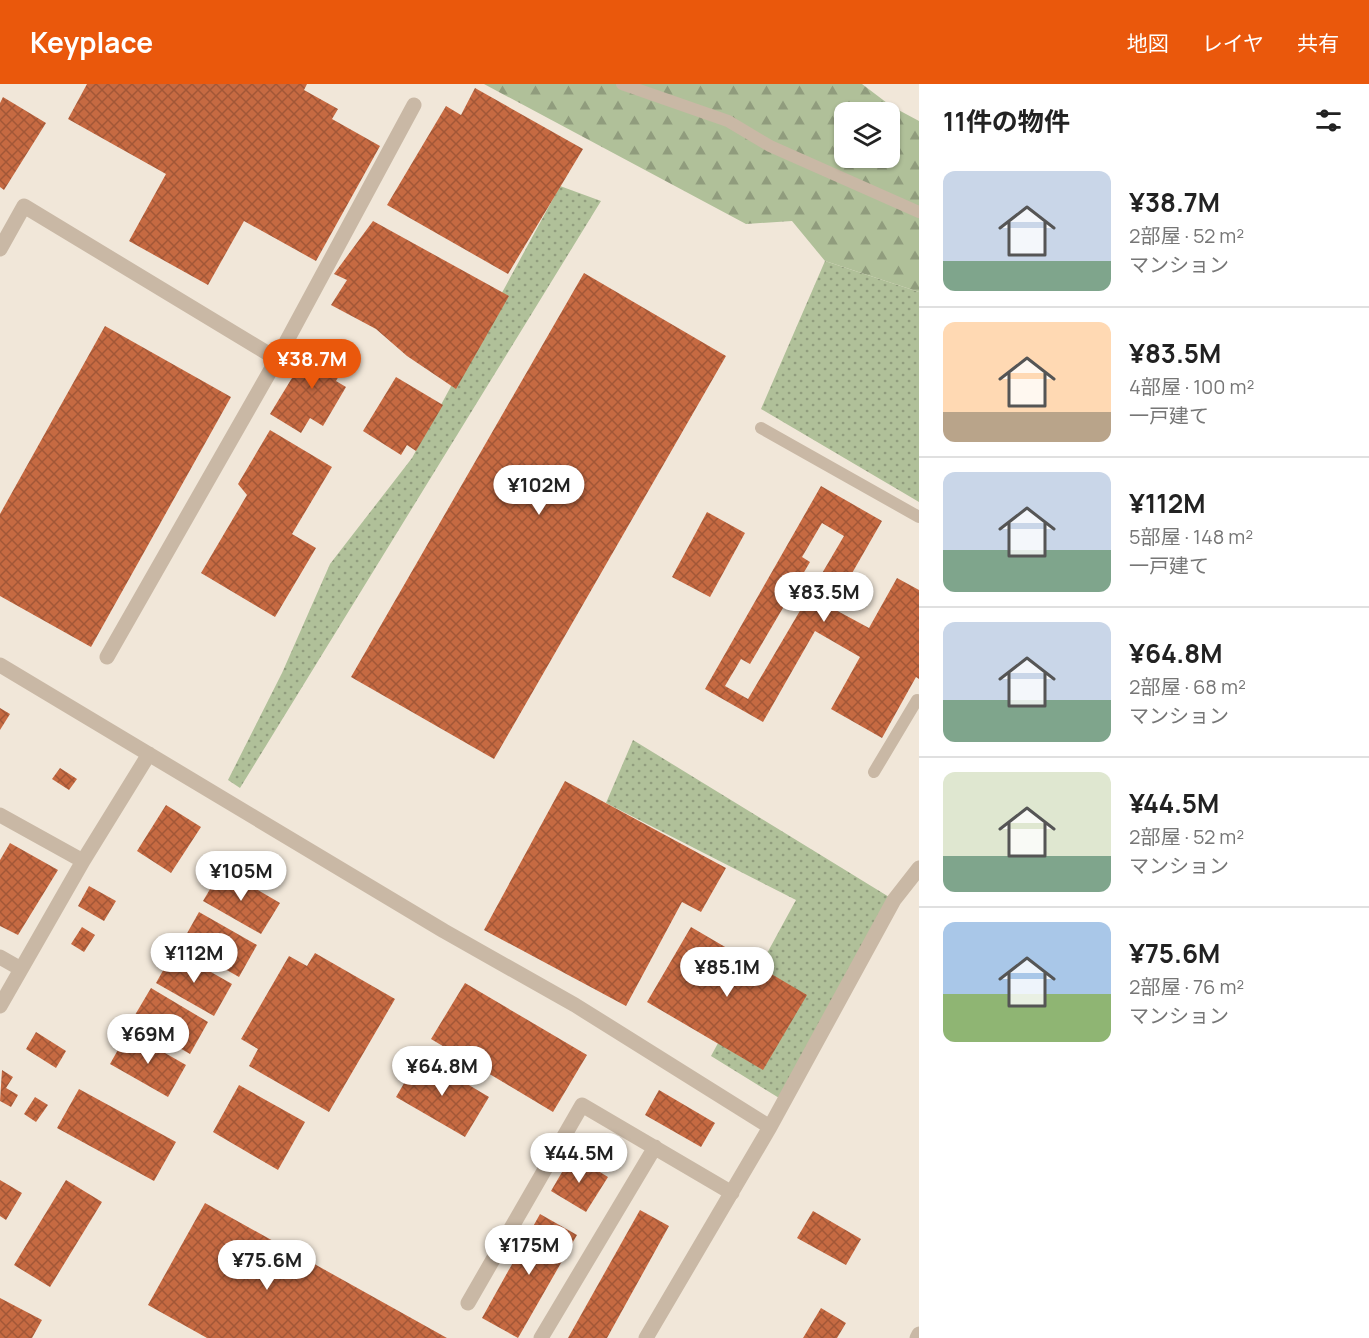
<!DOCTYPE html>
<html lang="ja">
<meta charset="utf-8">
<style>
:root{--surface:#fff;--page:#f2f2f2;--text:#222;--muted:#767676;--line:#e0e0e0;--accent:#ea580c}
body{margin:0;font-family:Manrope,"Noto Sans JP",sans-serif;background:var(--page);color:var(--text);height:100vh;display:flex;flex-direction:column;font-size:22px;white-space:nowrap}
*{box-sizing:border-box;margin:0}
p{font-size:20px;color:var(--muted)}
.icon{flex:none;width:33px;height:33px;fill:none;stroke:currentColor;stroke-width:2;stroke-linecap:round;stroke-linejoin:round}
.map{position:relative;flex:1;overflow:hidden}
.details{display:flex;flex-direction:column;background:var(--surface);width:450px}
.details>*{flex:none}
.controls{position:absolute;left:834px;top:18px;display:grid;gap:12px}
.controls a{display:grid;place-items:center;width:66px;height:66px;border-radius:12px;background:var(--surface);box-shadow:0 2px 4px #0004;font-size:30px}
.price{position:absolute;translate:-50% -51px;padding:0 14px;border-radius:21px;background:#fff;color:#222;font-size:20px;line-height:39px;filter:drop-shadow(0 2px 3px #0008)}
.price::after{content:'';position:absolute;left:50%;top:36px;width:18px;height:14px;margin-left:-9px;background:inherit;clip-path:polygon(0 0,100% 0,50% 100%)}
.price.current{background:var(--accent);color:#fff}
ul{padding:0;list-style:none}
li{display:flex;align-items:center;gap:18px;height:150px;padding:0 24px}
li+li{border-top:2px solid var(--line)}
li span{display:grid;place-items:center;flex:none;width:168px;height:120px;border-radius:12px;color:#555}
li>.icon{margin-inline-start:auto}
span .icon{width:72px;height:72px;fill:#fffc;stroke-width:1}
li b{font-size:26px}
h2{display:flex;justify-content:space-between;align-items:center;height:72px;padding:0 24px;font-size:26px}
header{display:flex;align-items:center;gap:36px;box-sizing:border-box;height:84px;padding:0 30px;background:var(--accent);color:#fff}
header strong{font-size:28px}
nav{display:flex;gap:33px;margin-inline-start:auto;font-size:21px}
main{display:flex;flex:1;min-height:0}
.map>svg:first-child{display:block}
.grass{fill:url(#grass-dots)}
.forest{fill:url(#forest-firs);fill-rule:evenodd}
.building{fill:url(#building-cross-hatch);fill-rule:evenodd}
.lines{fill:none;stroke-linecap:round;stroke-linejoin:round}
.lane{stroke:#c9b8a5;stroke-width:12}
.street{stroke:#c9b8a5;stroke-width:15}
</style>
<header>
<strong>Keyplace</strong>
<nav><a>地図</a><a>レイヤ</a><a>共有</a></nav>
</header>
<main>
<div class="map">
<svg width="919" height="1254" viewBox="0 0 919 1254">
<defs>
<pattern id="grass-dots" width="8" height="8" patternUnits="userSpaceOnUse" patternTransform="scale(1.5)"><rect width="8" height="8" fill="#b0c099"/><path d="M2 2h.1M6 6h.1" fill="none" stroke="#909c7d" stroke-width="1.8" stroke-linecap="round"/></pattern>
<pattern id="forest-firs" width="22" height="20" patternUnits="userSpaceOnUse" patternTransform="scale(1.5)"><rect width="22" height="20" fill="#b0c099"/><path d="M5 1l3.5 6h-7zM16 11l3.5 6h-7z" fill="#909c7d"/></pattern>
<pattern id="building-cross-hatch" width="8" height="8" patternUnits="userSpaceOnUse" patternTransform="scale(1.5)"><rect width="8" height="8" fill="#c66a42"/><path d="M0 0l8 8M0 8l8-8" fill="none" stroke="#a25737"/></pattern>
</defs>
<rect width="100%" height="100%" fill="#f1e7d9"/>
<path class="grass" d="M560,102L601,117L240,704L228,696L282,589L330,480L412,374Z
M825,177L919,208V418L761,325Z
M633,656L894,816L784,1017L711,972L796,816L606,719Z"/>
<path class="forest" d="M484,0H862L891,22L919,37V208L825,177L792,137L746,140ZM844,28H890V74H844Z"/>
<path class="building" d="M87,0H307L304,6L338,25L332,35L380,62L316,177L244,137L208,201L129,157L166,90L68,35Z
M475,4L583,65L508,190L387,121L446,22L461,31Z
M3,13L46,39L4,106L0,103V19Z
M373,137L509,212L456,305L407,272L376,245L331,221L347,196L334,190Z
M584,189L726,272L494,675L351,593Z
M105,242L231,313L91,563L0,512V430Z
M314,258L347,278L336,297L346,303L323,342L310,334L301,349L270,330Z
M396,293L443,321L416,367L407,361L401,371L363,347Z
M270,346L332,383L292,450L316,464L275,533L201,489L247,411L238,400Z
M821,402L882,437L832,524L869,544L897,494L919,506V595L916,593L882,654L831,625L860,573L815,547L763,638L705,605ZM822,439L844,452L748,615L725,602L741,575L750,580L810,478L802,473Z
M707,428L745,449L710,513L672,493Z
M0,624L10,630L0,646Z
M60,684L77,695L69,706L52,695Z
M565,697L726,784L701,828L682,818L626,922L484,846Z
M166,721L201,743L171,789L137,767Z
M10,759L58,786L18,851L0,842V776Z
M222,785L280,819L261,850L203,817Z
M89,802L116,817L104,837L78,822Z
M199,828L257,861L239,893L181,860Z
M82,843L95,851L84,868L71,860Z
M691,843L807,911L763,986L647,918Z
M174,867L232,900L214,932L156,899Z
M315,869L395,915L329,1028L249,982L258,965L241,955L289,872L307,882Z
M465,899L587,971L553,1028L431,955Z
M151,904L208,938L190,970L132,936Z
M36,948L66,967L56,984L26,965Z
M128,948L186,981L168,1013L110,980Z
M420,972L489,1013L465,1053L396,1013Z
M2,986L13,993L6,1004L18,1011L11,1023L0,1017Z
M239,1001L305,1038L278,1086L213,1048Z
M79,1005L176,1058L154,1097L57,1044Z
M659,1006L715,1039L701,1063L645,1031Z
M35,1013L48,1021L36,1038L24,1030Z
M572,1071L608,1093L586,1128L551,1107Z
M0,1096L22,1109L6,1136L0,1132Z
M66,1096L102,1118L50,1203L14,1181Z
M205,1119L447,1254H207L148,1221Z
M640,1126L669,1142L607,1254H568Z
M813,1127L861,1155L846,1181L797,1154Z
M540,1130L577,1151L518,1254L482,1234Z
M0,1214L42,1236L32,1254H0Z
M821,1224L846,1239L837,1254H803Z"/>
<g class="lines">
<path class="lane" d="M622,0L728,37L770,62L919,128
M761,344L919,433
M874,688L917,616L919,617"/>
<path class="street" d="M0,165L24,122L277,275L414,21
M107,573L277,275
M0,581L444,847L575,921L770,1043
M0,731L83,777
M0,873L21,885
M0,922L83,777L149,670
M468,1219L582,1021L732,1109
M541,1254L655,1063
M646,1254L770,1043L894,816L919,784
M917,1254L919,1250"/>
</g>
</svg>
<div class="controls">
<a><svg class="icon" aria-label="layers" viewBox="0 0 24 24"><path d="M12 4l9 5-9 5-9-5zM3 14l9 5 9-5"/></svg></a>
</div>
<b class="price current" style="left:312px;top:306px">¥38.7M</b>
<b class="price" style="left:539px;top:432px">¥102M</b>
<b class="price" style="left:824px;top:539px">¥83.5M</b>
<b class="price" style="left:241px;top:818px">¥105M</b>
<b class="price" style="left:194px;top:900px">¥112M</b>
<b class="price" style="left:727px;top:914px">¥85.1M</b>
<b class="price" style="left:148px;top:981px">¥69M</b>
<b class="price" style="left:442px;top:1013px">¥64.8M</b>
<b class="price" style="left:579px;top:1100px">¥44.5M</b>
<b class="price" style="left:529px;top:1192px">¥175M</b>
<b class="price" style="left:267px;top:1207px">¥75.6M</b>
</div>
<section class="details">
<h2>11件の物件<svg class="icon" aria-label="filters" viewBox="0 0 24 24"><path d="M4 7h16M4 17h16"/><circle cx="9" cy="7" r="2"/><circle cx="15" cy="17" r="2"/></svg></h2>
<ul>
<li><span style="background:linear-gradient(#c9d6e8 75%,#7fa58c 0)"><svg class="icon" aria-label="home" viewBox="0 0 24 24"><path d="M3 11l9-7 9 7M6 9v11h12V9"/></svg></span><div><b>¥38.7M</b><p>2部屋 · 52 m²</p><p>マンション</p></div></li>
<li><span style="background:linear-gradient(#ffd9b3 75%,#b9a48a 0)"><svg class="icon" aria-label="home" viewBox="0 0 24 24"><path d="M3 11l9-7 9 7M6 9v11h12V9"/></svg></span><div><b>¥83.5M</b><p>4部屋 · 100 m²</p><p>一戸建て</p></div></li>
<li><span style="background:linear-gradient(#c9d6e8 65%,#7fa58c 0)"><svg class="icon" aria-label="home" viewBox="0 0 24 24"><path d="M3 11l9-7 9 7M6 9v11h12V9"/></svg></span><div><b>¥112M</b><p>5部屋 · 148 m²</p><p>一戸建て</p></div></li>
<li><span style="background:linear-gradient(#c9d6e8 65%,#7fa58c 0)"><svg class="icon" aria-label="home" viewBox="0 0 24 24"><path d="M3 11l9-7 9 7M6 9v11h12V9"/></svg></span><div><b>¥64.8M</b><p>2部屋 · 68 m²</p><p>マンション</p></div></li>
<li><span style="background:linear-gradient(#dfe7d0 70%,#7fa58c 0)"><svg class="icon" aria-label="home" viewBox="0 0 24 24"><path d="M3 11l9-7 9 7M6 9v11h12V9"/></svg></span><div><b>¥44.5M</b><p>2部屋 · 52 m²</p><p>マンション</p></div></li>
<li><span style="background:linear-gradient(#a9c7e8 60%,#8fb573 0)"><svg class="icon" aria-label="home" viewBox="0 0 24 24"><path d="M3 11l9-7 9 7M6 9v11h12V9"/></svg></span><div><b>¥75.6M</b><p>2部屋 · 76 m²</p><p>マンション</p></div></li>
</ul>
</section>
</main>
